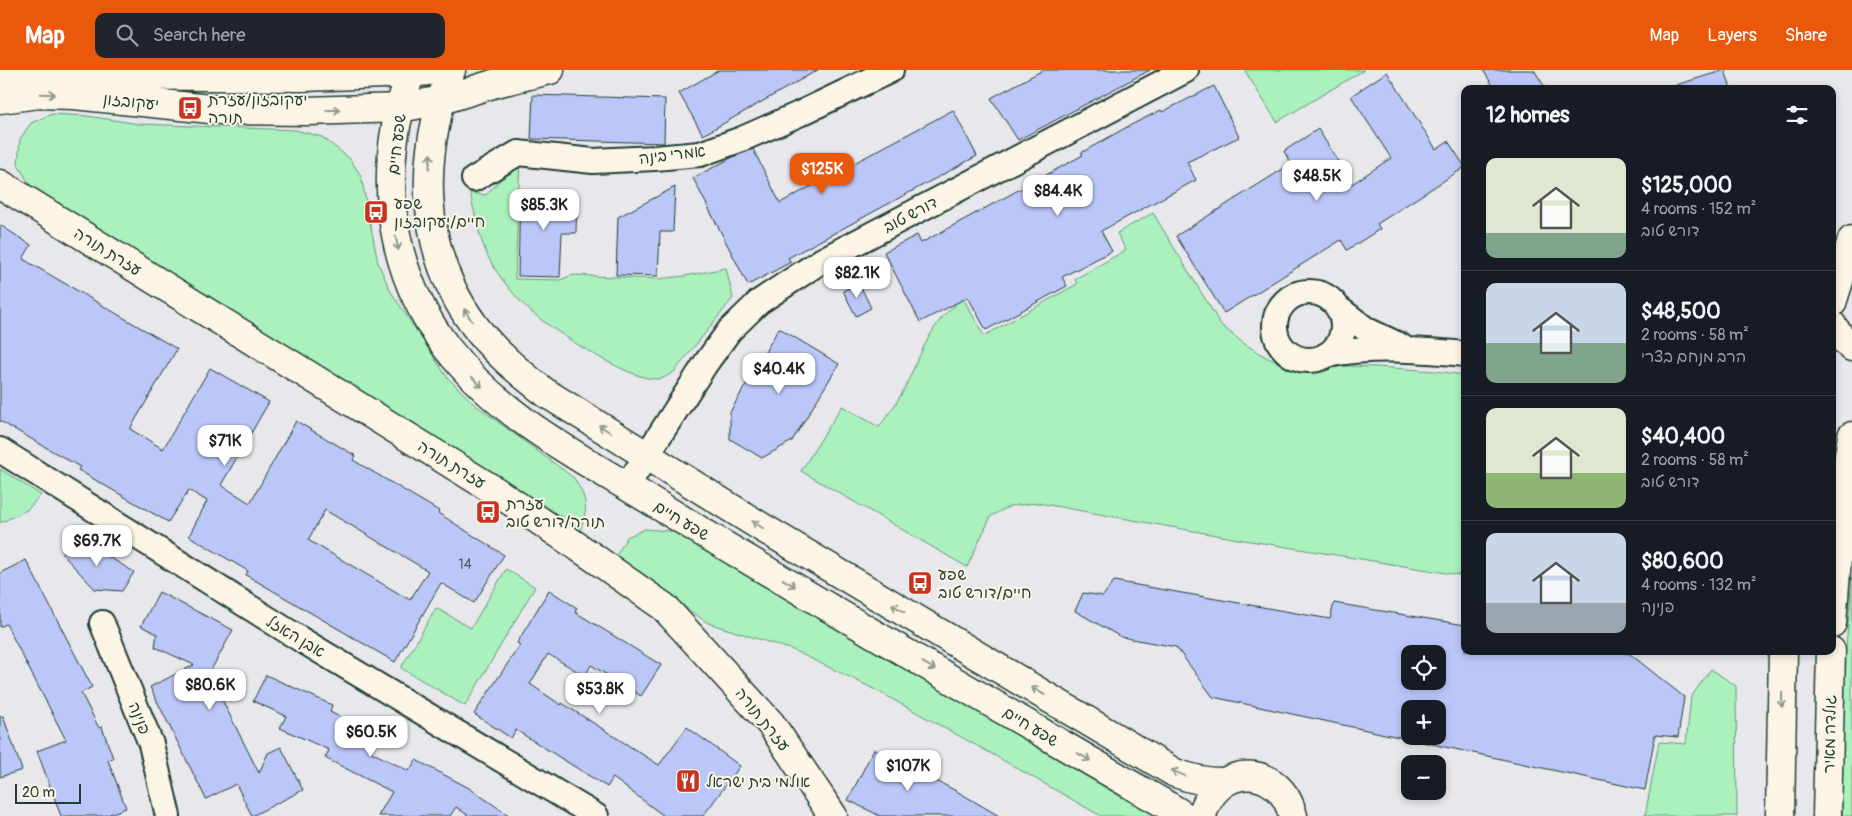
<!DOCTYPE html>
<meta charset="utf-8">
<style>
:root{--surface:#171b24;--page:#20242c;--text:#f1f3f6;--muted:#9ea1a6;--line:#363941;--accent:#ea580c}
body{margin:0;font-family:Pangolin,"Playpen Sans Hebrew",sans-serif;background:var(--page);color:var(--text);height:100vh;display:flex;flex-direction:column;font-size:19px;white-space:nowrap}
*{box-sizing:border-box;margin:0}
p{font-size:16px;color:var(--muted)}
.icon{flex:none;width:28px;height:28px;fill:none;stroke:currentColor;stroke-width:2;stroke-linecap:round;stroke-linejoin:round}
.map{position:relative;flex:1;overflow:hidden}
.drawer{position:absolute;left:1461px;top:15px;width:375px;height:570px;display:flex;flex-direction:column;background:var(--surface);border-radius:10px;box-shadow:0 2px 8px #0003}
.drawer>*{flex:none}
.tools{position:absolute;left:1401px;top:575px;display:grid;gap:10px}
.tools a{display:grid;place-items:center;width:45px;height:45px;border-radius:10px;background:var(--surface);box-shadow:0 2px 8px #0003;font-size:25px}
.scale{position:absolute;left:15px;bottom:12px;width:66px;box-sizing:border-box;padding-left:5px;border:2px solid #1f3d34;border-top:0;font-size:14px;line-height:18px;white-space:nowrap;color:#1f3d34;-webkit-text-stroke:4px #fcf5e5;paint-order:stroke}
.price{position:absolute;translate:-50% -42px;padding:0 11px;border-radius:10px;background:#fff;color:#222;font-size:16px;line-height:32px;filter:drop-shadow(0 1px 2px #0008)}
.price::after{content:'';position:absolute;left:50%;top:30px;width:15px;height:11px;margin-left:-8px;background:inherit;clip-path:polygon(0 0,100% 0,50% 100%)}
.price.on{background:var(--accent);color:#fff}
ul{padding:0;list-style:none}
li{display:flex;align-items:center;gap:15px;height:125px;padding:0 25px}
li+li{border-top:1px solid var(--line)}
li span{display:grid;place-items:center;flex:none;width:140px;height:100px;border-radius:10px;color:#555}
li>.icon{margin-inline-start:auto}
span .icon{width:60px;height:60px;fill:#fffc;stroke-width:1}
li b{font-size:21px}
h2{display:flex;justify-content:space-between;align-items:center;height:60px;padding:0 25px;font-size:21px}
header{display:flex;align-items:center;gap:30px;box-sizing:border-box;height:70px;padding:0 25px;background:var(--accent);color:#fff}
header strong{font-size:24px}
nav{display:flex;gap:28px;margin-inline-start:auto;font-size:18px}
.search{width:350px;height:45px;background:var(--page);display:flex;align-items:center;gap:12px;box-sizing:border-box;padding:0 18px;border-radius:10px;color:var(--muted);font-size:19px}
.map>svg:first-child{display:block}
.green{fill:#aaf1be;stroke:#649779}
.building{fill:#bbc7f8;stroke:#1f3d34;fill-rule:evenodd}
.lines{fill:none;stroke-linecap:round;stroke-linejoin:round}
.minor-casing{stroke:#1f3d34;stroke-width:28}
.tertiary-casing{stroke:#1f3d34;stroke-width:31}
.secondary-casing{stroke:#1f3d34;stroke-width:31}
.minor{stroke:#fcf5e5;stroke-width:24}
.tertiary{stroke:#fcf5e5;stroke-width:28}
.secondary{stroke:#fcf5e5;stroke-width:28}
.oneway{stroke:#8e998c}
.labels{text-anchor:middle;stroke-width:4;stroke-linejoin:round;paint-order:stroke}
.number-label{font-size:14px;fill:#466065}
.poi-label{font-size:16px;fill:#1f3d34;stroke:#fcf5e5;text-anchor:start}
.street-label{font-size:16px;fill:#1f3d34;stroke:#fcf5e5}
</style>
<header>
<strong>Map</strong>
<div class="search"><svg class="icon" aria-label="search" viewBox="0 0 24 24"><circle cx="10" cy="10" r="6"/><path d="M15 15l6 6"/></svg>Search here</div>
<nav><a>Map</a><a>Layers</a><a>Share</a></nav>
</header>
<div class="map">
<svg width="1852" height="746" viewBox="0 0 1852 746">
<rect width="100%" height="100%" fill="#e8e7eb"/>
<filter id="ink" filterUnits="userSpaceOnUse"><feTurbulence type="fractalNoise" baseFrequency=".02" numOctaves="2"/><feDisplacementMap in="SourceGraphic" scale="10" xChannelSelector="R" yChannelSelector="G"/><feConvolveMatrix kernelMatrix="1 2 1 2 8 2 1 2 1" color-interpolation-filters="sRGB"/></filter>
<g filter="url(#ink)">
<path class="green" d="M1247,0H1364L1277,52L1245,1Z
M52,44L87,46L140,54L296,60L322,67L350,89L361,106L378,193L391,222L447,307L474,334L574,408C587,430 589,436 580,460L30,115L18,95L20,69L31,53Z
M520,89L515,209L560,210L573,205L657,209L685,206L726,198L733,228L675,301C668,306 663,309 655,309C627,309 546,257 526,237C515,226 504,213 495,199C480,177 476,148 470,123L486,125Z
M1153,143L1221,255L1243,273L1266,287L1287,297L1318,300L1345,296L1377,297L1435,301L1465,305V506L1238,469L1038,433L1010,436L991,446L967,497L801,401L842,336L879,357C886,347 895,336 901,325C915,299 931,250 955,236L953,231L962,226L984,266L1077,214L1075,209L1126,180L1117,163Z
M0,399L41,425L27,440L0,453Z
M645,459L680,462L1166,746H1101L992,684L872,618L793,580L708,553L615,488L627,467Z
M506,499L535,517L465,636L401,598L436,538L471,558Z
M1852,508V746H1842L1843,611Z
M1711,599L1736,616L1737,746H1645L1659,672L1686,674L1691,627Z"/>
<path class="building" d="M719,0H818L703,65L679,23Z
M1043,0H1150L1018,70L991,28Z
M1483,0H1534L1546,19H1495Z
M1725,0L1731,19H1677L1676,15Z
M1387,2L1436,79L1448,71L1465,97L1377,154L1380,159L1347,180L1341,170L1224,243L1176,166L1291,94L1284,81L1318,59L1352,114L1391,88L1351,26Z
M1214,16L1239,67L1187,92L1196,110L1101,161L1112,181L1062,207L1067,216L986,260L968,227L920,252L884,182L917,165L921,173L1083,85L1081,83L1127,57L1161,40L1162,42Z
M533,25L665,29L664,73L531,69Z
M953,40L977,86L788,188L791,192L748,215L693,108L735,86L753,79L780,133Z
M675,117L673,162H660L658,206L616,205L618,147Z
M520,121L577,123L576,163H562L560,207L518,206Z
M0,155L31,175L23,189L177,279L130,359L163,379L210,298L269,332L221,415L250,433L296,351L356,386L353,390L439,441L438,443L504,485L474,533L441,513L395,592L246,505L248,501L189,466L207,431L189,420L168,452L78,400L80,397L0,351ZM325,440L428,501L410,530L308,470Z
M859,213L871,238L856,246L843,221Z
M779,258L839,294L792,371L762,388L730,369V342Z
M74,466L134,502L122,521L95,519L62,484Z
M26,490L92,617L81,623L99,658L102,657L113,688L108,690L126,738L104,746H61L37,681L66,670L6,554L0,557V503Z
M1114,511L1330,549L1334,533L1465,555V581H1615L1630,584L1684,627L1678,667L1655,665L1645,720L1213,627L1176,577L1121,567L1075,541L1083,523L1103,526ZM1410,584H1438V611H1410ZM1410,639H1438V666H1410Z
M549,520L577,538L575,542L661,595L641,626L591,595L585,606L548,584L530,614L561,635L562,633L659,695L687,657L740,696L703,746H664L613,708L607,717L516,660L511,668L474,644L520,575L517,573Z
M159,522L233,560L210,602H208L259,703L268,683L281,677L303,720L252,746L236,714L206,729L150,617L194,595L155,577L157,564L141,556Z
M266,605L332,635L330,642L379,667L371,682L409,701L416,690L469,718L510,746H469L456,737L450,746H378L392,722L325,688L329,680L280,658L286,646L253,631Z
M0,646H3L22,700L0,707Z
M874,679L960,723L999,746H880L848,730Z"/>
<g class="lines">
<defs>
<path id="minor" d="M474,109L518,83L593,91L655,88L700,84L742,69L799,44L891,0
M1275 256a34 34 0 1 1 68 0a34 34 0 1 1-68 0Z
M1338,238L1367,260L1401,276
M1326,285C1373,276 1418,280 1465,284
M0,380L300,569L596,746
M627,416L706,293L729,261L759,232L821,191L1186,0
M102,553L151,674L168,746"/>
<path id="tertiary" d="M412,0C376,95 385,196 447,278C502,349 583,389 658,435C778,509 900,579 1022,651C1059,673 1096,694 1133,716C1150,726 1168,735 1184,746
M451,0C446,17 439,34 436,51C420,122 430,196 474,255C494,282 520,303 546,323L763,458L1175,703C1192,709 1207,713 1225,712
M0,4L303,7L411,3L428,1
M0,29L39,24L74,25L220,40L307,41L400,38L442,30L496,13L550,0
M0,114L500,424L590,485L664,537L771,654L833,746
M1832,255L1839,265L1852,277
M1202,746C1216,692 1280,692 1293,746"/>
<path id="secondary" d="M1832,233L1852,170
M1832,553L1841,437L1852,366
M1780,746L1783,581
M1827,746L1831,581"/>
</defs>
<use href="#minor" class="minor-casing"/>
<use href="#tertiary" class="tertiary-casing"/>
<use href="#secondary" class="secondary-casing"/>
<use href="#minor" class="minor"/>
<use href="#tertiary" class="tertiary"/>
<use href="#secondary" class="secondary"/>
</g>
<defs><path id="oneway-shaft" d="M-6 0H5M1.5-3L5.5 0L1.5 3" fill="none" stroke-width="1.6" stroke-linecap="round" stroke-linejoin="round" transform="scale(1.25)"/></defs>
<g class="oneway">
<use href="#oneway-shaft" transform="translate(48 24) rotate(2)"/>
<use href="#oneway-shaft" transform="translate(333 40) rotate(-2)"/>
<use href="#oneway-shaft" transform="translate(430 91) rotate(-85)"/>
<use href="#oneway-shaft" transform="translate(397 173) rotate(79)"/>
<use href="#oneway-shaft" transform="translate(468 245) rotate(-123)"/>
<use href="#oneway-shaft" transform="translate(477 312) rotate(45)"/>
<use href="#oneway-shaft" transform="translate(605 359) rotate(-148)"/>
<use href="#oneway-shaft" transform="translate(758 455) rotate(-148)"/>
<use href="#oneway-shaft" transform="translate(789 513) rotate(31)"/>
<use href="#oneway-shaft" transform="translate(898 538) rotate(-149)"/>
<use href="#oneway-shaft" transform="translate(929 596) rotate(31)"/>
<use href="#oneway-shaft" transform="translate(1038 621) rotate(-149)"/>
<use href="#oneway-shaft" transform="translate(1782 630) rotate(91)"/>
<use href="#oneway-shaft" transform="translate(1084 687) rotate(31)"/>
<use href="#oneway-shaft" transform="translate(1178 703) rotate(-157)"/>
</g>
</g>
<defs>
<symbol id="bus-square" viewBox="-11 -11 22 22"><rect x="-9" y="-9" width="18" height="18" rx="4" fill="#c8321e" stroke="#fcf5e5"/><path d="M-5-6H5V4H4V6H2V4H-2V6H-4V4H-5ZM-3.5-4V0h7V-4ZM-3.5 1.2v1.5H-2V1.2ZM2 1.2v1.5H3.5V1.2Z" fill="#fff"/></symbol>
<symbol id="restaurant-square" viewBox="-11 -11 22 22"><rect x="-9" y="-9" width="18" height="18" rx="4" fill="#c8321e" stroke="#fcf5e5"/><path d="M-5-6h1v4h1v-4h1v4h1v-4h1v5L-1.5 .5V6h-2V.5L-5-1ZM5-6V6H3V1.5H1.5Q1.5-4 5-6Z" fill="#fff"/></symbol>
</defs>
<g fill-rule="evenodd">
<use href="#bus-square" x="176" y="24" width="28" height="28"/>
<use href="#bus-square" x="362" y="128" width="28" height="28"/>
<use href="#bus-square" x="474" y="428" width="28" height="28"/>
<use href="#bus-square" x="906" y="499" width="28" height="28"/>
<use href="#restaurant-square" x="674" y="697" width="28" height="28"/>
</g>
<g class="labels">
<g class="number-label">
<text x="465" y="499">14</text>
</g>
<g class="poi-label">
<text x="208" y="35">יעקובזון/עזרת<tspan x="208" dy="18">תורה</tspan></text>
<text x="394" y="139">שפע<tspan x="394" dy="18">חיים/יעקובזון</tspan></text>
<text x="506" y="439">עזרת<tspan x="506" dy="18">תורה/דורש טוב</tspan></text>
<text x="938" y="510">שפע<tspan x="938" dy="18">חיים/דורש טוב</tspan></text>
<text x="706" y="717">אולמי בית ישראל</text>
</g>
<g class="street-label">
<text transform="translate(131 31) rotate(6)" y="6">יעקובזון</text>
<text transform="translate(396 74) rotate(-83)" y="6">שפע חיים</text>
<text transform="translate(672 84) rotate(-7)" y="6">אמרי בינה</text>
<text transform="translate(910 144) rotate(-28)" y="6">דורש טוב</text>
<text transform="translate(108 181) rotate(32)" y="6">עזרת תורה</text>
<text transform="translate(452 394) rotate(32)" y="6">עזרת תורה</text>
<text transform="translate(682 450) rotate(31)" y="6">שפע חיים</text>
<text transform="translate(296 566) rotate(31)" y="6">אבן האזל</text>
<text transform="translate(140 648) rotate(68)" y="6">פנינה</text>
<text transform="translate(763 649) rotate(51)" y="6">עזרת תורה</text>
<text transform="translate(1031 656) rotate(31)" y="6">שפע חיים</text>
<text transform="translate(1829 664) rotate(-89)" y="6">גולדה מאיר</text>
</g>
</g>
</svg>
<div class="tools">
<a><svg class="icon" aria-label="locate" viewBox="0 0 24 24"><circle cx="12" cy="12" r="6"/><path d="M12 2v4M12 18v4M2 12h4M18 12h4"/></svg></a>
<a>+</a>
<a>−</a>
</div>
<div class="scale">20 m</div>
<b class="price on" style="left:822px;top:125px">$125K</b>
<b class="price" style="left:1317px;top:132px">$48.5K</b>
<b class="price" style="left:1058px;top:147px">$84.4K</b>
<b class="price" style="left:544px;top:161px">$85.3K</b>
<b class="price" style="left:857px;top:229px">$82.1K</b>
<b class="price" style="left:779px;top:325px">$40.4K</b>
<b class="price" style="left:225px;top:397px">$71K</b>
<b class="price" style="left:97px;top:497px">$69.7K</b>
<b class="price" style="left:210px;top:641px">$80.6K</b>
<b class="price" style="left:600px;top:645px">$53.8K</b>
<b class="price" style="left:371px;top:688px">$60.5K</b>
<b class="price" style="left:908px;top:722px">$107K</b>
<section class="drawer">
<h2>12 homes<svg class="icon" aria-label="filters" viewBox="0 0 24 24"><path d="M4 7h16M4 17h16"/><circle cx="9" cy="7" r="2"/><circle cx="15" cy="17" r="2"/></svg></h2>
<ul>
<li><span style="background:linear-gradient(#dfe7d0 75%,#7fa58c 0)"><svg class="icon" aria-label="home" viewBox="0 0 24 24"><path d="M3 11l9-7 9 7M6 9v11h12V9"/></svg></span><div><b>$125,000</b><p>4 rooms · 152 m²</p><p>דורש טוב</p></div></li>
<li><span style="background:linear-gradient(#c9d6e8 60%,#7fa58c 0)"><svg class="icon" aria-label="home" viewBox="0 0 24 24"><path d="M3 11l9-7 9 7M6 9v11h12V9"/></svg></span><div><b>$48,500</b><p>2 rooms · 58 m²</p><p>הרב מנחם בצרי</p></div></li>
<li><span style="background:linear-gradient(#dfe7d0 65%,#8fb573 0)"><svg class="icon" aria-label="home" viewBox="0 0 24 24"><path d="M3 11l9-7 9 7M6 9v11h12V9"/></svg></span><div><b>$40,400</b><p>2 rooms · 58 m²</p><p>דורש טוב</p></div></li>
<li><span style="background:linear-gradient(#c9d6e8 70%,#9aa5b1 0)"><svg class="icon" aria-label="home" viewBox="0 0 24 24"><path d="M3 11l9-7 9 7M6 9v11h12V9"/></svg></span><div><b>$80,600</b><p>4 rooms · 132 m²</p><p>פנינה</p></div></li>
</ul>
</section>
</div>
